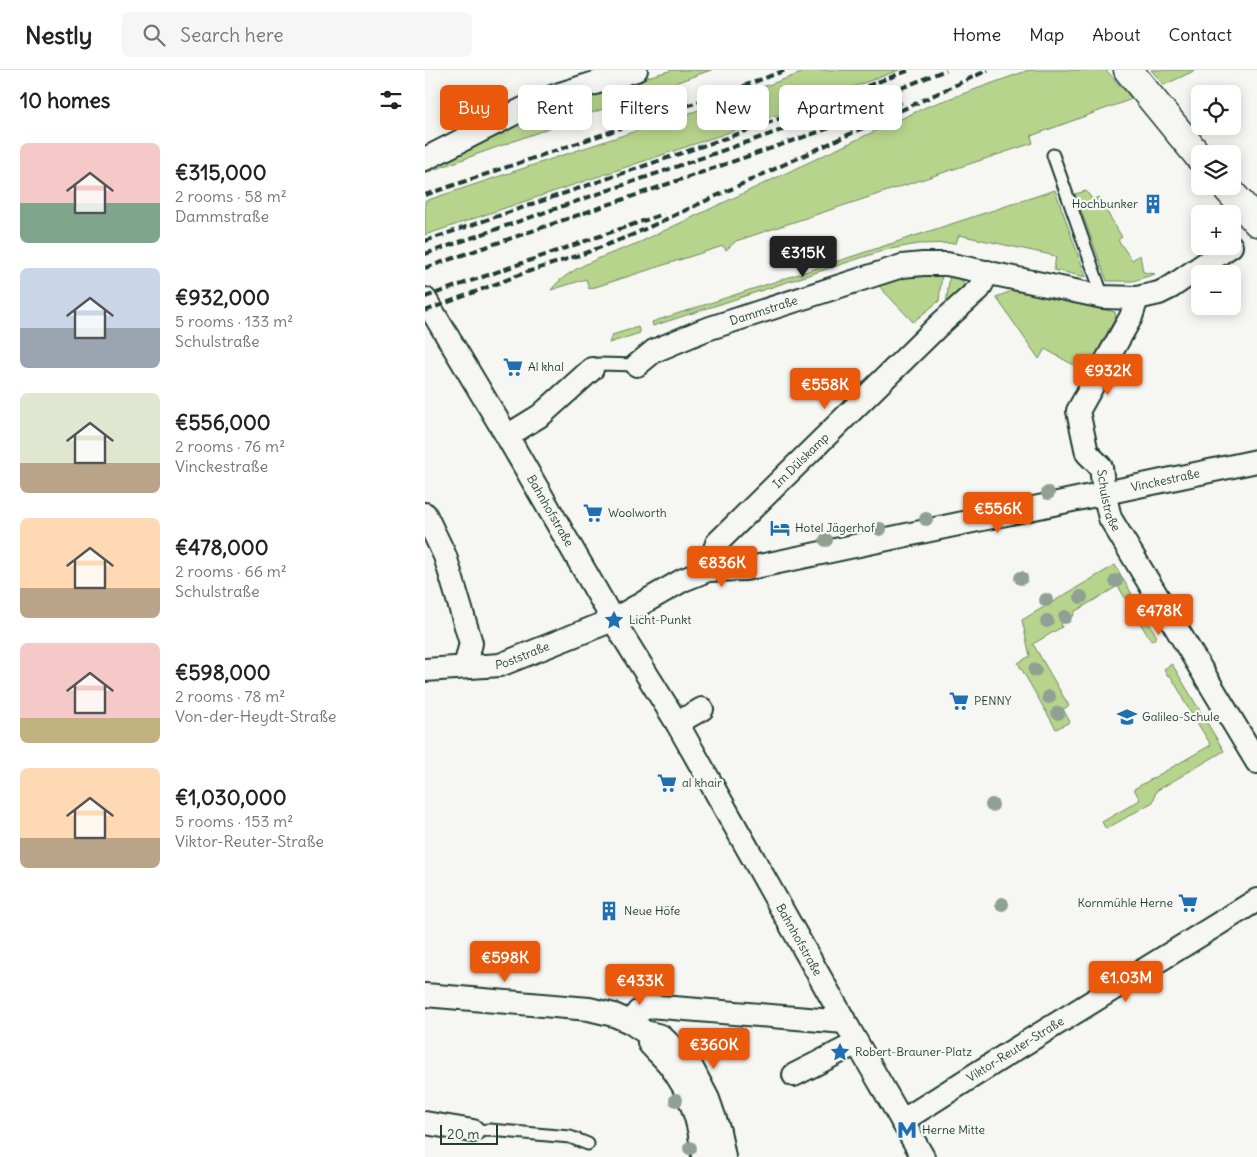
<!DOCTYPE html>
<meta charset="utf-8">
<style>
:root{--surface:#fff;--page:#f6f6f6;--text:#222;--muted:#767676;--line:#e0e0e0;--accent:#ea580c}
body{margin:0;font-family:Delius,sans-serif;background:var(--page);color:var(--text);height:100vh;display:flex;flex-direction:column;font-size:19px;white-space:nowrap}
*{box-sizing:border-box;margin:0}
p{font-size:16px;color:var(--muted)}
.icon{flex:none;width:28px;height:28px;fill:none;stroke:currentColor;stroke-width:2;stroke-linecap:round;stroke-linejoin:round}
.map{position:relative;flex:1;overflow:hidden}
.drawer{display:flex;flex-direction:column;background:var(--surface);width:425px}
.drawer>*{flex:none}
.top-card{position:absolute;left:15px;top:15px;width:475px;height:45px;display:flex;gap:10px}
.tools{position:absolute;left:766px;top:15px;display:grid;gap:10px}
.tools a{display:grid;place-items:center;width:50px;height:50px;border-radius:8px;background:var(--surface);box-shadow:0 2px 12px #0003;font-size:25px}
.scale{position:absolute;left:15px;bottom:12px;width:58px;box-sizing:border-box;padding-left:5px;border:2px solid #1f3d34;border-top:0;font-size:14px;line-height:18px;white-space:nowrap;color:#1f3d34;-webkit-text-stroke:4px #f6f6f2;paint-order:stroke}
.price{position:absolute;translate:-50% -42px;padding:0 11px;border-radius:5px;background:var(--accent);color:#fff;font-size:16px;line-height:32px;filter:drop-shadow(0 1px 2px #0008)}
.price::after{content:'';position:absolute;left:50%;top:30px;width:15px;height:11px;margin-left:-8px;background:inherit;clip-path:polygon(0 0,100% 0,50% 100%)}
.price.active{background:#222;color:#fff}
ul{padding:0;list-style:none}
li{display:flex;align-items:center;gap:15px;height:125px;padding:0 20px}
li span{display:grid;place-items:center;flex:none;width:140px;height:100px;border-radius:8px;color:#555}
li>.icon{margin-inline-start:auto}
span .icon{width:60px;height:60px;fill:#fffc;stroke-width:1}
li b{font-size:21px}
h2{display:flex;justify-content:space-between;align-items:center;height:60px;padding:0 20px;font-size:21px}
.tag{padding:0 18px;border-radius:8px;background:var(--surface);box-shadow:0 2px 12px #0003;font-size:18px;line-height:45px}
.tag.active{background:var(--accent);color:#fff}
header{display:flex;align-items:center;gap:30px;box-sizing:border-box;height:70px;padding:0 25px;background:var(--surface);border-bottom:1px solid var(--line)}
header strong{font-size:24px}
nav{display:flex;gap:28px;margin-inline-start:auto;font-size:18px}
.search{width:350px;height:45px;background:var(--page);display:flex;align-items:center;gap:12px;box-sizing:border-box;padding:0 18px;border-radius:8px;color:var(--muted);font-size:19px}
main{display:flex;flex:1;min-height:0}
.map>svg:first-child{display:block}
.green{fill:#b7d48c;stroke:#6b8860}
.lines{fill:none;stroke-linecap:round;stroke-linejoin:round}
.lane-casing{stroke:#1f3d34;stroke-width:15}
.street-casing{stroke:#1f3d34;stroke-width:26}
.secondary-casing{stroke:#1f3d34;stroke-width:31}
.lane{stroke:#f6f6f2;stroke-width:11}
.street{stroke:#f6f6f2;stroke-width:22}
.secondary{stroke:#f6f6f2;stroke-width:28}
.rail{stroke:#1f3d34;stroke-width:4;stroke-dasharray:8 4;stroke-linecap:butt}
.tree{fill:#90a193}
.labels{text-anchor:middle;stroke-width:4.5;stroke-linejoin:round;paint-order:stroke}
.poi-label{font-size:12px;fill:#1f3d34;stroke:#f6f6f2;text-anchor:start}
.street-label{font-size:12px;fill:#1f3d34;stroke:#f6f6f2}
</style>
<header>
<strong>Nestly</strong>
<div class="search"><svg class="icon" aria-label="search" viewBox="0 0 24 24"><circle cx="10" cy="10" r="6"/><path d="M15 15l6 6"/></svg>Search here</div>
<nav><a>Home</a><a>Map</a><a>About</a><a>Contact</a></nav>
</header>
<main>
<section class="drawer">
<h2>10 homes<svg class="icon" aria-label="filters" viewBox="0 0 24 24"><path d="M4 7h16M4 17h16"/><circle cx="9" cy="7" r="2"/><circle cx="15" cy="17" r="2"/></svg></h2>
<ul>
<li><span style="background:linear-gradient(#f6c9c9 60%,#7fa58c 0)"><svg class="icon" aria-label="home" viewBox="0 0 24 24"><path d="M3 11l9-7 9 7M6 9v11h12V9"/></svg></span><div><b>€315,000</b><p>2 rooms · 58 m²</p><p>Dammstraße</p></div></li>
<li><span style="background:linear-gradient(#c9d6e8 60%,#9aa5b1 0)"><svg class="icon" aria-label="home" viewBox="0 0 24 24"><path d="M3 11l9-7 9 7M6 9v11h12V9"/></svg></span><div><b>€932,000</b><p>5 rooms · 133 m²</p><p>Schulstraße</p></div></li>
<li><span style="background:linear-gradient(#dfe7d0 70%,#b9a48a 0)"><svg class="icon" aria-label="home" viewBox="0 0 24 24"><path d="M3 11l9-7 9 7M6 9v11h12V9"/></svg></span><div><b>€556,000</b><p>2 rooms · 76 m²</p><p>Vinckestraße</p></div></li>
<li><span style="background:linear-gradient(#ffd9b3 70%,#b9a48a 0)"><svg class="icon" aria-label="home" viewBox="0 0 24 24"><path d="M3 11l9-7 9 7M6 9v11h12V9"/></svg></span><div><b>€478,000</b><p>2 rooms · 66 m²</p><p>Schulstraße</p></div></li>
<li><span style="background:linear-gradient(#f6c9c9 75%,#c2b280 0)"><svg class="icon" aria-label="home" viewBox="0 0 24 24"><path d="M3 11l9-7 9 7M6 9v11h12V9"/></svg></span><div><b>€598,000</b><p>2 rooms · 78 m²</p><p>Von-der-Heydt-Straße</p></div></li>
<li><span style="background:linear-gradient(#ffd9b3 70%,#b9a48a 0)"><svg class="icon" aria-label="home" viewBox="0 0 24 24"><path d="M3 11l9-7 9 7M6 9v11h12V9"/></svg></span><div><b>€1,030,000</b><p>5 rooms · 153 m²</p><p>Viktor-Reuter-Straße</p></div></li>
</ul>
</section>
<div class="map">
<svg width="832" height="1087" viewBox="0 0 832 1087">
<rect width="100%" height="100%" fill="#f6f6f2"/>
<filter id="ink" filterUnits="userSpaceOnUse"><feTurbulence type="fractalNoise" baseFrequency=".02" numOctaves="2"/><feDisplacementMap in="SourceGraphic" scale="10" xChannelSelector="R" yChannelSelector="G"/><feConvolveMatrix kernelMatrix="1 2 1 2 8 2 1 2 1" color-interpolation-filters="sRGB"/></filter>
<g filter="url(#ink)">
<path class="green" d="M248,0H286L0,103L71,61L114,41L204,12Z
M385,0H474L305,62L0,165V131L265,43Z
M604,0H681L707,29L606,66L608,73L311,171L301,180L298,176L164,219L161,209L126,220C144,196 186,184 213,173L501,37Z
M726,0H771L739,15Z
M630,120L661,207L629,200L631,186L534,165L531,173L493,174L460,180L228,256L227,252Z
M661,121L668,130L673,127L697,167L693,170L707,190L715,185L718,202L730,204L708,211H682L650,124Z
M525,202C550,213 536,223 521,235Z
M517,203L514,231L488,252L452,214L486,204Z
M587,221H595L690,242L691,247L661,302L620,279L614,289L571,227Z
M213,257L215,263L184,273L187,265Z
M690,495L732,567L726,571L693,516L649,542V545L636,553L637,557L608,574L644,636L638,639L645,652L631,659L593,593L605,586L597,550Z
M747,594L799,681L731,721L728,732L681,759L677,752L715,730L709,719L786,675L757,628L758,627L745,605L743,606L739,599Z"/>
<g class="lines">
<defs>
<path id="lane" d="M628,85L678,227
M167,299L174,294L212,295
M48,1061L65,1060L145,1067L163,1074"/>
<g id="street">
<path d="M0,89L98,39L132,25L211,0"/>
<path id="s1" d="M712,228L706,247L653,341L662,383L676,397L679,422L685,448L832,692"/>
<path id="s2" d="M0,229L82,366L188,550L252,653L432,973L498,1087"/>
<path id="s3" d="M212,295L229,281L279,260L477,196L498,194H522L678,227L712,228L734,223L746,217L806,176"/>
<path d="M82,366L116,345L167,299"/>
<path d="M0,444L20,486L46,573L40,597"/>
<path id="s4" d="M283,500L292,473L514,255L554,219L563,202"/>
<path id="s5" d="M0,600L75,595L188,550L258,510L283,500L320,499L832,391"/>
<path d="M252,653L277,639"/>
<path d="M0,925L164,939L189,945L205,952L220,962L236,966L259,988L267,998L283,1029L294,1061L299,1087"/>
<path d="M205,952L213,942L224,936L420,952"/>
<path d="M224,973C230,980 237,986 243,993C265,1021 275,1051 278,1087"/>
<path d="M369,1005L432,973"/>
<path id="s6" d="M477,1051L581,985L832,830"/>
<path d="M0,1053L48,1061"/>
</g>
<path id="secondary" d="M703,0L775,88
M800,116L832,152"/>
</defs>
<use href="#lane" class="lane-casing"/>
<use href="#street" class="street-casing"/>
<use href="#secondary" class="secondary-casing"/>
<use href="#lane" class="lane"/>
<use href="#street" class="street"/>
<use href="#secondary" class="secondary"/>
<path class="rail" d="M0,125L308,20L361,0
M0,171L324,60L485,0
M0,184L469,21L521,0
M0,198L477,33
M0,227L238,144
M0,241L102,202L158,184L207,165L563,0"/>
</g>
<g class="tree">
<circle cx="623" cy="423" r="7"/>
<circle cx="501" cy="449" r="7"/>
<circle cx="455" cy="459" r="7"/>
<circle cx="401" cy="470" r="7"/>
<circle cx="596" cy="508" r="7"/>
<circle cx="691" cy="511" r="7"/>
<circle cx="656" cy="527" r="7"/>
<circle cx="621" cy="530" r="7"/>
<circle cx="640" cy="547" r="7"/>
<circle cx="622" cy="551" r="7"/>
<circle cx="610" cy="600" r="7"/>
<circle cx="624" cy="627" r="7"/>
<circle cx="633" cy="643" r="7"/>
<circle cx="567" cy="735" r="7"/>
<circle cx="577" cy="834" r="7"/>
<circle cx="251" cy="1030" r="7"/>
<circle cx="265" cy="1078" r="7"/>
</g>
</g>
<defs>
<symbol id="building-bare" viewBox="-9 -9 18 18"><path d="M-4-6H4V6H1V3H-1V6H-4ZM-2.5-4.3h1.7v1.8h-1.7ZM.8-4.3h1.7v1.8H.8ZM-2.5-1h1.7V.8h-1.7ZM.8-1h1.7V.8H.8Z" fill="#1f6fb2" stroke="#f6f6f2" stroke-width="2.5" paint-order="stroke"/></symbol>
<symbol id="supermarket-bare" viewBox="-9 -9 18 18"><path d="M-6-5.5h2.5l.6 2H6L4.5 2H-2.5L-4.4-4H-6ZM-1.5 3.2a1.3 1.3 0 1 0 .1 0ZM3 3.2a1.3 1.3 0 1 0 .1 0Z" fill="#1f6fb2" stroke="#f6f6f2" stroke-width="2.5" paint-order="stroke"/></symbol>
<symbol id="hotel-bare" viewBox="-9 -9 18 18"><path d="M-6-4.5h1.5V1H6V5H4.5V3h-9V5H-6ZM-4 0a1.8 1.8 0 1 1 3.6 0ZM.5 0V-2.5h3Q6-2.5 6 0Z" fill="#1f6fb2" stroke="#f6f6f2" stroke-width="2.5" paint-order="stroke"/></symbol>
<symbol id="sight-bare" viewBox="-9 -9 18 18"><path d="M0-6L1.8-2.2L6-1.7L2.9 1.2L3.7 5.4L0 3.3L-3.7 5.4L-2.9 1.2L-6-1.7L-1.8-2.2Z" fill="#1f6fb2" stroke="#f6f6f2" stroke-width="2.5" paint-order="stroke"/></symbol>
<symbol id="school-bare" viewBox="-9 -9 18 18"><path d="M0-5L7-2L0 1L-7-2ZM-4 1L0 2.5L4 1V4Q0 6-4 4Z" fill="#1f6fb2" stroke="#f6f6f2" stroke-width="2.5" paint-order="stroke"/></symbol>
<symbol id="metro-bare" viewBox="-9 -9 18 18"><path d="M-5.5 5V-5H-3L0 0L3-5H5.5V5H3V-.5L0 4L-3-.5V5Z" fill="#1f6fb2" stroke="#f6f6f2" stroke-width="2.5" paint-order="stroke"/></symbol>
</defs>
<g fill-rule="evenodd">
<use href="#building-bare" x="714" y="120" width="28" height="28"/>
<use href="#supermarket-bare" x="74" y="283" width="28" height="28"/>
<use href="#supermarket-bare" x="154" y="429" width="28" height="28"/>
<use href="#hotel-bare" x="341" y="444" width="28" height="28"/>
<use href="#sight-bare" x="175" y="536" width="28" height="28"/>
<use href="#supermarket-bare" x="520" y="617" width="28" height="28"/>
<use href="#school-bare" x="688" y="633" width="28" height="28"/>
<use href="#supermarket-bare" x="228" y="699" width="28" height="28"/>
<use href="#supermarket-bare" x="749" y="819" width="28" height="28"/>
<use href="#building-bare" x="170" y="827" width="28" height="28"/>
<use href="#sight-bare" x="401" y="968" width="28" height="28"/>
<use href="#metro-bare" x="468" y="1046" width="28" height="28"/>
</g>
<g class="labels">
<g class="poi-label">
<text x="713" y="138" text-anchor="end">Hochbunker</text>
<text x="103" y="301">Al khal</text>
<text x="183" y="447">Woolworth</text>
<text x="370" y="462">Hotel Jägerhof</text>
<text x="204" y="554">Licht-Punkt</text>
<text x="549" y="635">PENNY</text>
<text x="717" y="651">Galileo-Schule</text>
<text x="257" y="717">al khair</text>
<text x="748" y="837" text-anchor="end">Kornmühle Herne</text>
<text x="199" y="845">Neue Höfe</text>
<text x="430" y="986">Robert-Brauner-Platz</text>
<text x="497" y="1064">Herne Mitte</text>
</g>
<g class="street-label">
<text dy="4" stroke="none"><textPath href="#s3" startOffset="139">Dammstraße</textPath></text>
<text dy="4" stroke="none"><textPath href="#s4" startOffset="146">Im Dülskamp</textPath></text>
<text dy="4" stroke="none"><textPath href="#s5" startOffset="771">Vinckestraße</textPath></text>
<text dy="4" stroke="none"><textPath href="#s1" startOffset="225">Schulstraße</textPath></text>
<text dy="4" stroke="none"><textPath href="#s2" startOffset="246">Bahnhofstraße</textPath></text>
<text dy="4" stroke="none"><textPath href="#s5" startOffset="99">Poststraße</textPath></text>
<text dy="4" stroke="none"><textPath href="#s2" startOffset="742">Bahnhofstraße</textPath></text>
<text dy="4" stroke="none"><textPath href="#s6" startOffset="134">Viktor-Reuter-Straße</textPath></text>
</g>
</g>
</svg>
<div class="tools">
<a><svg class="icon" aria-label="locate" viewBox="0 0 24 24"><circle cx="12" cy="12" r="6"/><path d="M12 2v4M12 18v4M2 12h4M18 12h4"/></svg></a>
<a><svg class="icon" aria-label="layers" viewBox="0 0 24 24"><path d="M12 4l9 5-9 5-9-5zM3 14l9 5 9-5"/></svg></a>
<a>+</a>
<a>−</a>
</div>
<div class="scale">20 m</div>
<b class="price active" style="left:378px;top:208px">€315K</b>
<b class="price" style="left:683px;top:326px">€932K</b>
<b class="price" style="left:400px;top:340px">€558K</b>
<b class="price" style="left:573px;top:464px">€556K</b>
<b class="price" style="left:297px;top:518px">€836K</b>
<b class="price" style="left:734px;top:566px">€478K</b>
<b class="price" style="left:80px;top:913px">€598K</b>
<b class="price" style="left:701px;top:933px">€1.03M</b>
<b class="price" style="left:215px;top:936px">€433K</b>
<b class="price" style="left:289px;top:1000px">€360K</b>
<div class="top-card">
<a class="tag active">Buy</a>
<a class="tag">Rent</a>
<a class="tag">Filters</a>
<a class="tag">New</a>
<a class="tag">Apartment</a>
</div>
</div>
</main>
